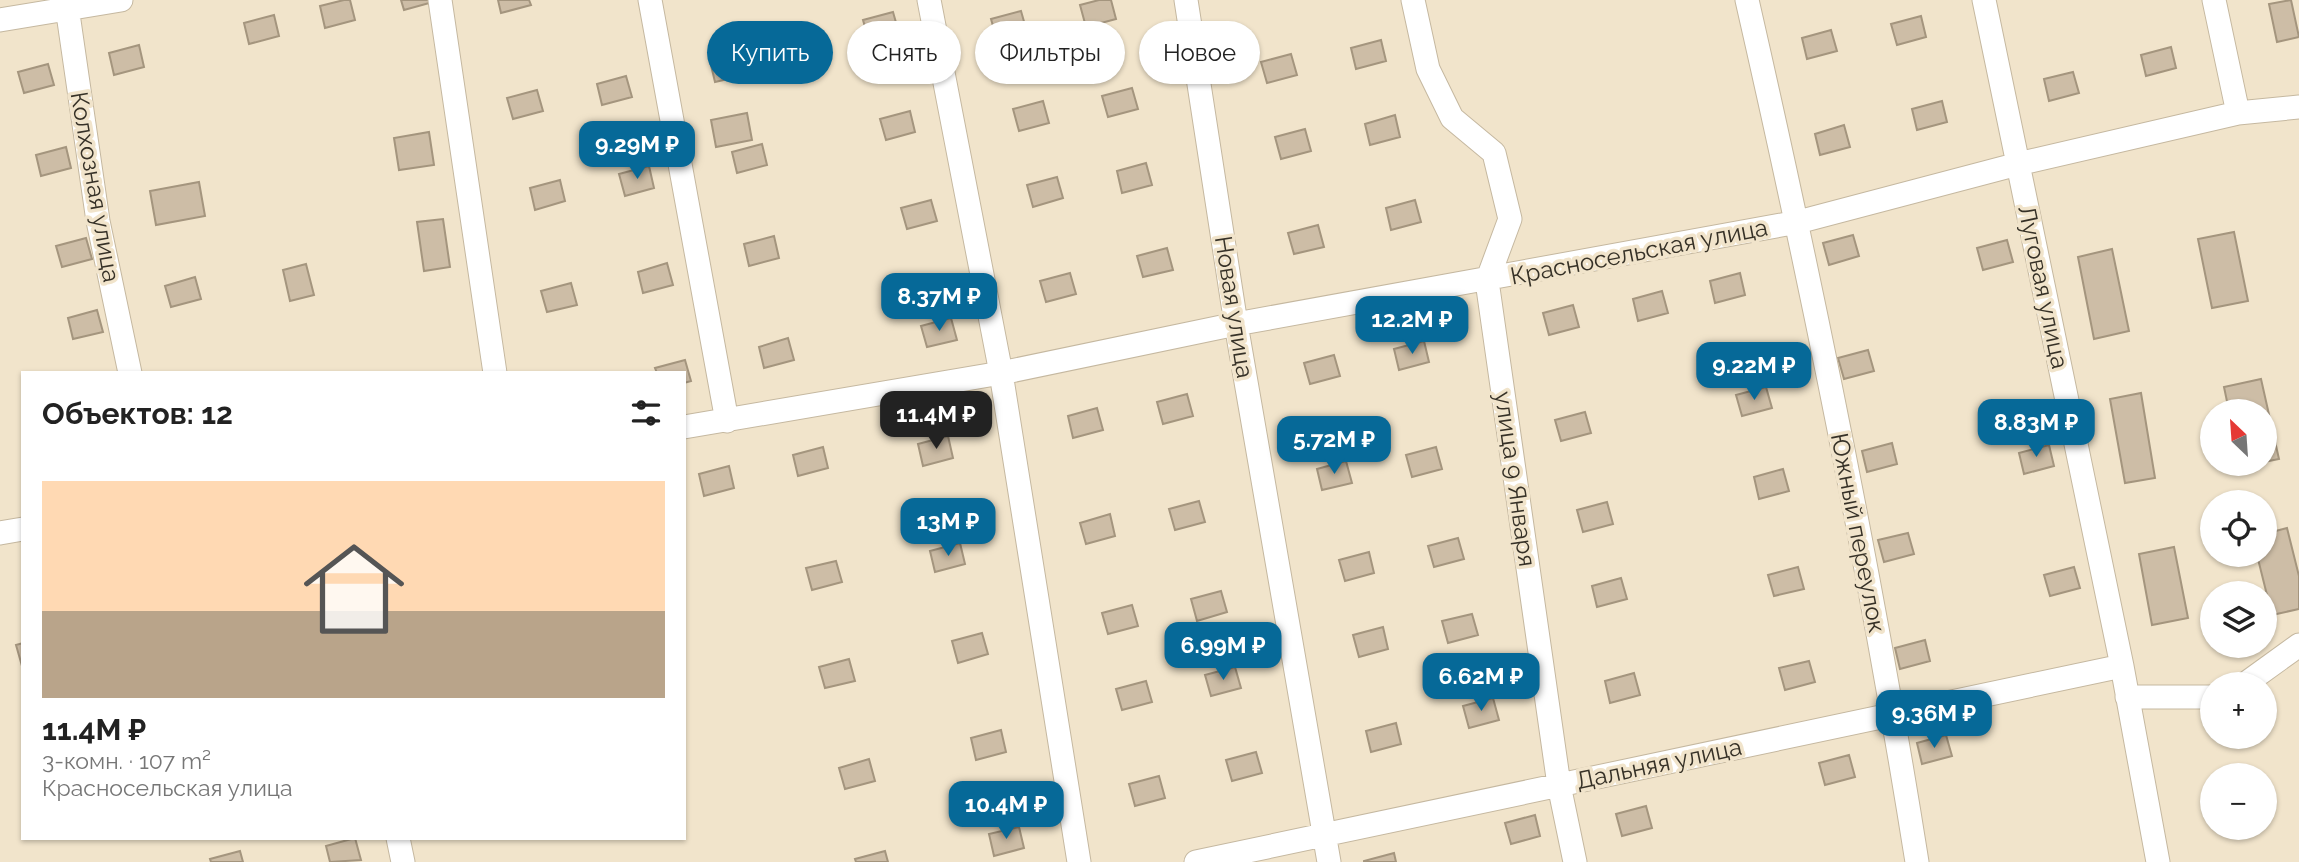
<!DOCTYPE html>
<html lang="ru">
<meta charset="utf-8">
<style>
:root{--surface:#fff;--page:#f6f6f6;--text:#222;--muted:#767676;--accent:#066998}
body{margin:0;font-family:Raleway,sans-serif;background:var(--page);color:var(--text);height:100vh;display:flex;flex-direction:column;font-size:26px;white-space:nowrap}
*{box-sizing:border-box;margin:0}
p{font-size:23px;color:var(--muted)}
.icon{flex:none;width:38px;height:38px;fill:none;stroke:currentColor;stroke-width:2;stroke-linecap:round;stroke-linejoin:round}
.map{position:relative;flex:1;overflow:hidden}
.sheet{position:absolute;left:21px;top:371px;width:665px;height:469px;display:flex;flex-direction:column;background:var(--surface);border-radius:0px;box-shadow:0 2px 5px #0004}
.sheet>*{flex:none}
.hud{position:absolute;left:707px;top:21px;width:665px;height:63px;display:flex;gap:14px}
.needle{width:46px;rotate:335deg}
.buttons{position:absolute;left:2200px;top:399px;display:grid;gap:14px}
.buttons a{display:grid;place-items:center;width:77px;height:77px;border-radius:50%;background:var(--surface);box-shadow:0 2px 5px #0004;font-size:35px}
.price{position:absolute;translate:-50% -60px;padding:0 16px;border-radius:14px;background:var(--accent);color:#fff;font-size:23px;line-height:46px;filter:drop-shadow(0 2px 4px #0008)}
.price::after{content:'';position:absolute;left:50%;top:42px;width:21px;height:16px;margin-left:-10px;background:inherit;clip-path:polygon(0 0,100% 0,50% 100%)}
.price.on{background:#222;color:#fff}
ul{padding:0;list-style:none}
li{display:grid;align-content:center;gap:14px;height:371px;padding:0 21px}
li span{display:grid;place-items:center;height:217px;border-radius:0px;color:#555}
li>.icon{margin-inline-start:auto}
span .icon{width:126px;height:126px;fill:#fffc;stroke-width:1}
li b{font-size:30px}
h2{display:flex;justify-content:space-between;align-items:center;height:84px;padding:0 21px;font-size:30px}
.tag{padding:0 24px;border-radius:32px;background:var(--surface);box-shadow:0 2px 5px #0004;font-size:24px;line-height:63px}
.tag.on{background:var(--accent);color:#fff}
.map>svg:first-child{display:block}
.building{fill:#cdbda6;stroke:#a4957e;stroke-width:2}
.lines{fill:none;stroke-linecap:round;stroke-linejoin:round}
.street-casing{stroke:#c5b8a0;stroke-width:25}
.street{stroke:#fff;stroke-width:23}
.labels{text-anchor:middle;stroke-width:7;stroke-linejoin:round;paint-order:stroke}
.street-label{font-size:24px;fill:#363127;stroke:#f1e4cb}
</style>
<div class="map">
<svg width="2299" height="862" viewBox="0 0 2299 862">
<rect width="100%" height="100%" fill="#f1e4cb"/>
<path class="building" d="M344,0H350L355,20L325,28L320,6Z
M401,0H433V2L404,10Z
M498,0H529L531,5L501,13Z
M1099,0H1111L1116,19L1086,27L1080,5Z
M2291,0L2299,37L2277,42L2269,4Z
M1021,11L1027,32L997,40L991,19Z
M893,12L899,33L869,41L863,20Z
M274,15L279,36L249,44L244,23Z
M1921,16L1926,37L1897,45L1891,24Z
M1831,30L1837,51L1807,59L1802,38Z
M1381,40L1386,61L1356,69L1351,48Z
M139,45L144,67L114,75L109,53Z
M2171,47L2176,68L2146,76L2141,55Z
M739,53L745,75L715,82L710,61Z
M1291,54L1297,75L1267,83L1261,62Z
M48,64L54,85L24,93L18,72Z
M2073,72L2079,93L2049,101L2044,79Z
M626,76L632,97L602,105L597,84Z
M1132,88L1138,109L1108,117L1102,96Z
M537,90L543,111L513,119L507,98Z
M1043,101L1049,123L1019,131L1013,109Z
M1942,101L1947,122L1917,130L1912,109Z
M910,111L915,132L886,140L880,119Z
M747,113L752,140L716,147L711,120Z
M1395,115L1400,137L1370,145L1365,124Z
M1844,125L1850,147L1820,155L1815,134Z
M1305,129L1311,151L1281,159L1275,137Z
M429,132L434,165L399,170L394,138Z
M762,144L767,165L737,173L732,152Z
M66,147L71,168L41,176L36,155Z
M1146,163L1152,185L1122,193L1117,171Z
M649,166L654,188L625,196L619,174Z
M1057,177L1063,198L1033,207L1027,185Z
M560,180L565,201L535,210L530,188Z
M199,182L205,216L156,225L150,191Z
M931,200L937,221L907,229L901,208Z
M1415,200L1421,222L1391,230L1386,208Z
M443,219L450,267L424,271L417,222Z
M1318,225L1324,247L1294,254L1288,233Z
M2234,232L2248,301L2212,308L2198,239Z
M1853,235L1859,256L1829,265L1823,243Z
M774,236L779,258L749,266L744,244Z
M86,238L92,259L62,267L56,246Z
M2007,240L2013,262L1983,270L1977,248Z
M1167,248L1173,270L1143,277L1137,256Z
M2112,249L2129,331L2094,339L2078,257Z
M667,263L673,285L643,293L638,272Z
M306,264L314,295L290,301L283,270Z
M1070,273L1076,294L1046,302L1040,281Z
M1740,273L1745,295L1715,303L1710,281Z
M195,277L201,299L171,307L165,286Z
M571,283L577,305L547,312L541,291Z
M1662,291L1668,313L1638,321L1633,299Z
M1573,305L1579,327L1549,335L1543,313Z
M97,310L103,332L73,339L68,318Z
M951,318L957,340L927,347L921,326Z
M788,338L794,360L764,368L759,347Z
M1424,341L1429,362L1399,370L1394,349Z
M1868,350L1874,371L1844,379L1838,358Z
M1334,355L1340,376L1310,384L1304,363Z
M685,360L691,381L684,383V373H657L655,368Z
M2261,379L2279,459L2264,462V411H2229L2224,387Z
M1766,387L1772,408L1742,416L1736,395Z
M2141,393L2155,478L2125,483L2110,399Z
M1187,394L1193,416L1163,424L1157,402Z
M1097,408L1103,430L1073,438L1068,416Z
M1585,412L1591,433L1561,441L1555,420Z
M948,436L953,458L923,466L918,444Z
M1892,443L1897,464L1867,472L1862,451Z
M2049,445L2054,466L2024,474L2019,453Z
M823,447L828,468L798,476L793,455Z
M1436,447L1442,469L1412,477L1406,455Z
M1346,461L1352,483L1322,490L1317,469Z
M729,466L734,488L704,496L699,474Z
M1783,469L1789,491L1759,499L1754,477Z
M1199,501L1205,522L1175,530L1169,509Z
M1607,502L1613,524L1583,532L1577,510Z
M1110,514L1115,536L1086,544L1080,523Z
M2287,528L2299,576V609L2272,615L2257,555H2264V534Z
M1908,533L1914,554L1884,562L1878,540Z
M1458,538L1464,559L1434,567L1428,546Z
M960,543L965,564L935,572L930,551Z
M2174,547L2188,618L2152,625L2139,554Z
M1369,552L1374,573L1345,581L1339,560Z
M836,561L842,582L812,590L806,568Z
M1798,567L1804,589L1774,596L1768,575Z
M2074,567L2080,588L2050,596L2044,575Z
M1621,578L1627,599L1597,607L1592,586Z
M1221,591L1227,612L1197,621L1191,599Z
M1132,605L1138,626L1108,634L1102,613Z
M1472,614L1478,635L1448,643L1442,621Z
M1383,627L1388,649L1359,657L1353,635Z
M982,633L988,654L958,663L952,641Z
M1925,640L1930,661L1900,669L1895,648Z
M23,643V666H22L16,645Z
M849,659L855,681L825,688L819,667Z
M1809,661L1815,682L1785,690L1779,668Z
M1235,667L1241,688L1211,696L1205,675Z
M1634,673L1640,695L1610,703L1605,681Z
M1146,681L1152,702L1122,710L1116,689Z
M1493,698L1499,720L1469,728L1463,706Z
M1396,723L1401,744L1371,752L1366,731Z
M1001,730L1006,752L976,760L971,738Z
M1946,735L1952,756L1922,764L1917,743Z
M1256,752L1262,773L1232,781L1226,760Z
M1849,755L1855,777L1825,785L1819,763Z
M869,759L875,781L845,789L839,768Z
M1159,776L1165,798L1135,806L1129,784Z
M1646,806L1652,828L1622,836L1616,814Z
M1535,815L1540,836L1511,844L1505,823Z
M1019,827L1024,848L994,856L989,834Z
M355,838L361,860L330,862L326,846Z
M240,851L243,862H211L210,859Z
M885,851L888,862H856L855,859Z
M1394,853L1396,862H1364V861Z"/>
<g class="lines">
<defs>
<path id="street" d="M66,0L98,221L130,373
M440,0L495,373
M650,0L727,421
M929,0L1001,373L1079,862
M1186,0L1236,324L1329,862
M1413,0L1428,69L1452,118L1494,153L1510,219L1487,281L1559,785L1575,862
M1747,0C1812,285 1871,573 1917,862
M1984,0L2122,666L2158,862
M2214,0L2238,113
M0,20L121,0
M684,427L1001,373L1236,324L1798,222L2018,164L2238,113L2299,107
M0,533L23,529
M2245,684L2299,645
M2127,697H2212
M398,838L403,862
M1196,862L2122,666"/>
</defs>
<use href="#street" class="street-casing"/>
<use href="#street" class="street"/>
</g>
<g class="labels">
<g class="street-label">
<text transform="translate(95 187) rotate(80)" y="8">Колхозная улица</text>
<text transform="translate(1639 252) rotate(-11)" y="8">Красносельская улица</text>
<text transform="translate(2043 287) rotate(78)" y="8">Луговая улица</text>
<text transform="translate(1234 307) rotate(81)" y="8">Новая улица</text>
<text transform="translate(1515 479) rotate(82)" y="8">улица 9 Января</text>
<text transform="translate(1858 533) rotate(79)" y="8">Южный переулок</text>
<text transform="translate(1659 764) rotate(-12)" y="8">Дальняя улица</text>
</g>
</g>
</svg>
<div class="buttons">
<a><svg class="needle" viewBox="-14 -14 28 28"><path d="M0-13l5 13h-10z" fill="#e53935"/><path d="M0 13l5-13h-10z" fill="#767676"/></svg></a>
<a><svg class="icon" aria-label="locate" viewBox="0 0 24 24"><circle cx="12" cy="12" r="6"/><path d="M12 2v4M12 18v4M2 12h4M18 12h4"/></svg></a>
<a><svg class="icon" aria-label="layers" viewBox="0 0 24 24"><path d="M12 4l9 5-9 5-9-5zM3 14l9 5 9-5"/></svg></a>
<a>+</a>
<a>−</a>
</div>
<b class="price" style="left:637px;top:181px">9.29M ₽</b>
<b class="price" style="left:939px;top:333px">8.37M ₽</b>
<b class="price" style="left:1412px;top:356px">12.2M ₽</b>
<b class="price" style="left:1754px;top:402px">9.22M ₽</b>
<b class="price on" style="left:936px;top:451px">11.4M ₽</b>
<b class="price" style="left:2036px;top:459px">8.83M ₽</b>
<b class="price" style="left:1334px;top:476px">5.72M ₽</b>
<b class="price" style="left:948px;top:558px">13M ₽</b>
<b class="price" style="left:1223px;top:682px">6.99M ₽</b>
<b class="price" style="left:1481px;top:713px">6.62M ₽</b>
<b class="price" style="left:1934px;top:750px">9.36M ₽</b>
<b class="price" style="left:1006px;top:841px">10.4M ₽</b>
<div class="hud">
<a class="tag on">Купить</a>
<a class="tag">Снять</a>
<a class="tag">Фильтры</a>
<a class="tag">Новое</a>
</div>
<section class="sheet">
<h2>Объектов: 12<svg class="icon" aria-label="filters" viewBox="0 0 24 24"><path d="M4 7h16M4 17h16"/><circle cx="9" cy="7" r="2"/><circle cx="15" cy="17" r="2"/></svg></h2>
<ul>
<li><span style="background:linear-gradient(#ffd9b3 60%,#b9a48a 0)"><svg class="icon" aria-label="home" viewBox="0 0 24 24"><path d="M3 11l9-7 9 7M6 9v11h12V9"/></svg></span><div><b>11.4M ₽</b><p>3-комн. · 107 m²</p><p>Красносельская улица</p></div></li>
</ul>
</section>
</div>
